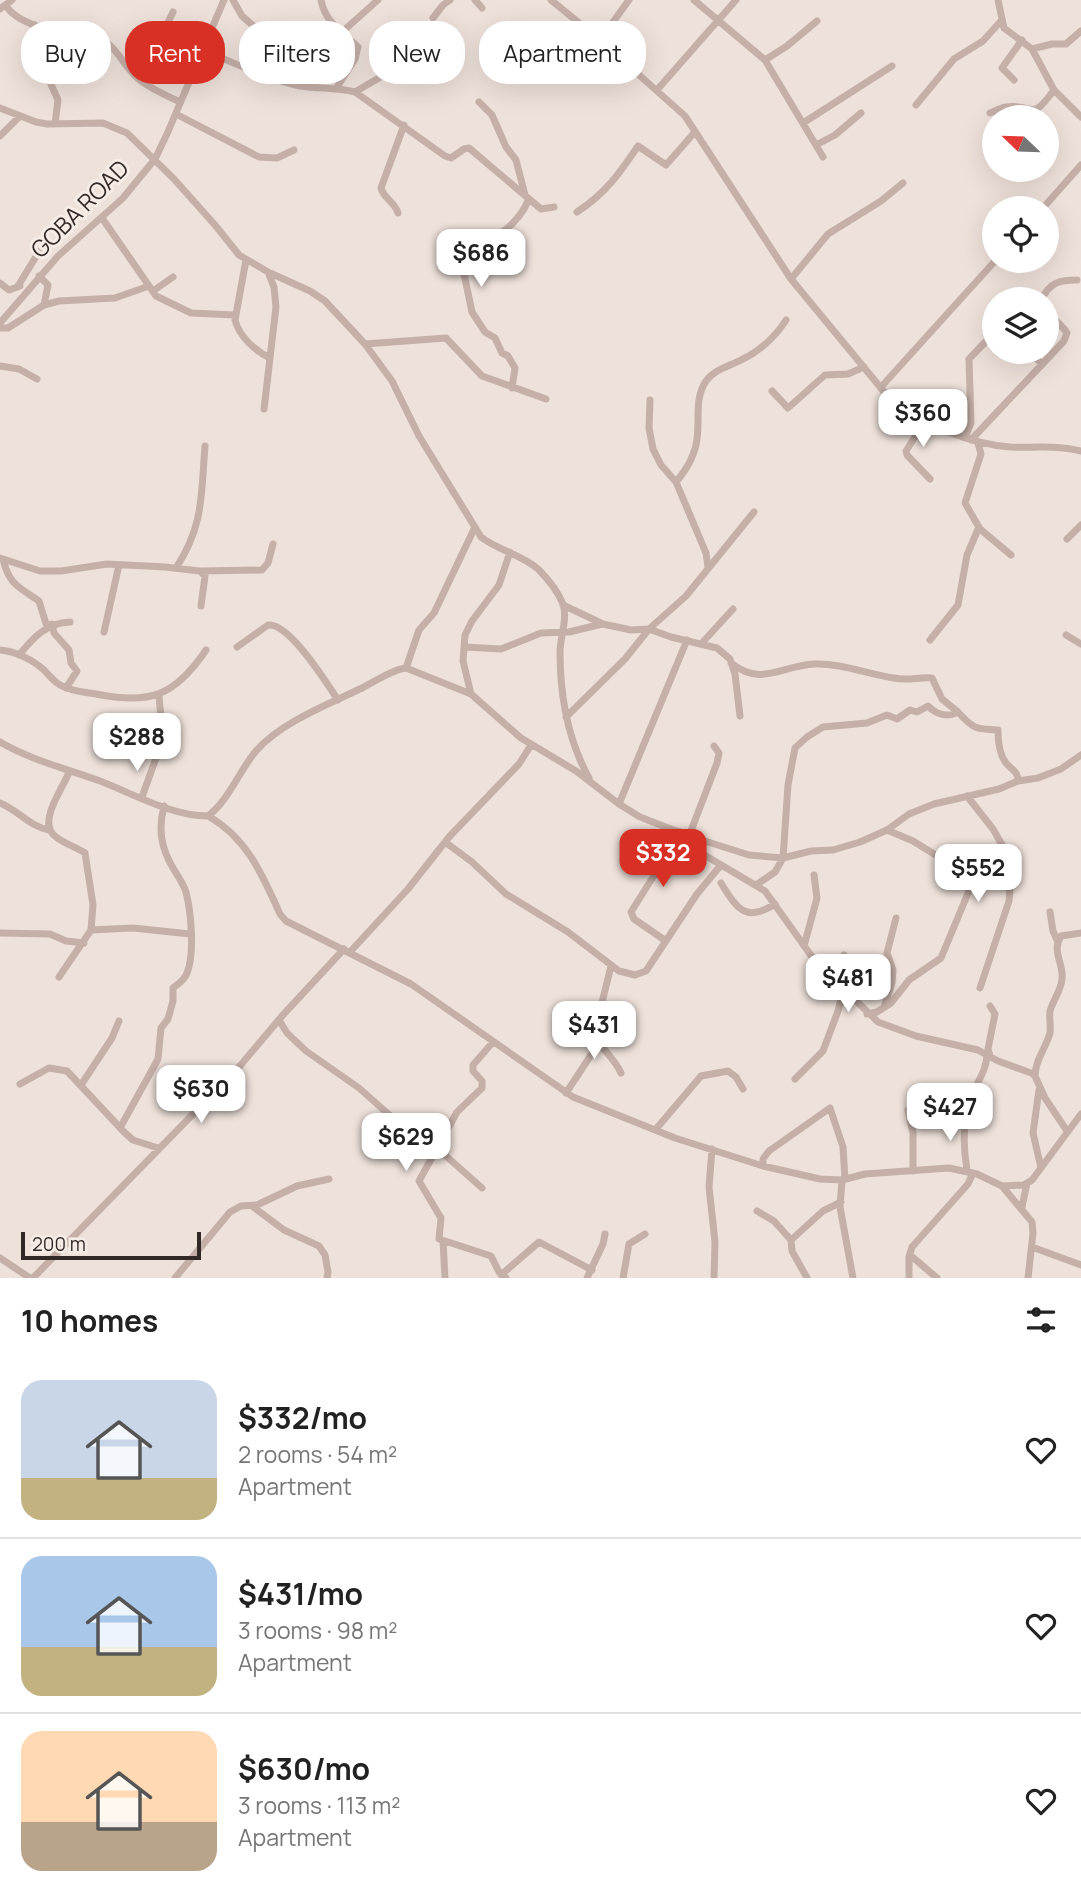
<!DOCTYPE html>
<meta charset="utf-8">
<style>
:root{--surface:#fff;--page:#f6f6f6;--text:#222;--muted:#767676;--line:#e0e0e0;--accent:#d93025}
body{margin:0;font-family:Manrope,sans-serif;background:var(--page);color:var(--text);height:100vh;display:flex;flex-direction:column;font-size:26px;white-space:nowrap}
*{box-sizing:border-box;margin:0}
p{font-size:23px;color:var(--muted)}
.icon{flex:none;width:38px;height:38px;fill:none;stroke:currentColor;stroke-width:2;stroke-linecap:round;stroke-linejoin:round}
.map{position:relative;height:1278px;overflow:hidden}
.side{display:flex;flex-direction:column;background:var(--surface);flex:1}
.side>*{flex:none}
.hud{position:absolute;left:21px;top:21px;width:700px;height:63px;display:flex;gap:14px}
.needle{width:46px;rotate:293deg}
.tools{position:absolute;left:982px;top:105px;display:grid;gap:14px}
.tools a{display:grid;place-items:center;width:77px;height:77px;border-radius:50%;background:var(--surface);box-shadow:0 7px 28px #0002;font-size:35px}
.scale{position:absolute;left:21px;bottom:18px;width:180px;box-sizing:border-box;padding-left:7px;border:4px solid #322927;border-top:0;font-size:19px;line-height:24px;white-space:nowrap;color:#322927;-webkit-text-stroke:5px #f6ece6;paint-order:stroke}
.price{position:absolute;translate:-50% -60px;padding:0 16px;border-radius:14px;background:#fff;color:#222;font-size:23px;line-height:46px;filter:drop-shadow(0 2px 4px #0008)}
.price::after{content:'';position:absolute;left:50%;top:42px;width:21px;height:16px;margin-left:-10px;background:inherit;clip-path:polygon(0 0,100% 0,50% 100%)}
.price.selected{background:var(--accent);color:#fff}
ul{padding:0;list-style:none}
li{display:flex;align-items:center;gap:21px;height:175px;padding:0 21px}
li+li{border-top:2px solid var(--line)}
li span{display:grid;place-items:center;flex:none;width:196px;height:140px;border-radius:21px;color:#555}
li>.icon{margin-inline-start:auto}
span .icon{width:84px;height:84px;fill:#fffc;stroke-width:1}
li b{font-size:30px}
h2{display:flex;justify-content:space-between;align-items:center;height:84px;padding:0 21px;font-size:30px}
.chip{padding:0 24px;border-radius:28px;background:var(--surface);box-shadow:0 7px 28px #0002;font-size:24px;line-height:63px}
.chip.selected{background:var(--accent);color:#fff}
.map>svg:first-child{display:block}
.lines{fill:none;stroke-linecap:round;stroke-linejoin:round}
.minor{stroke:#c5b0a8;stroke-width:7}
.labels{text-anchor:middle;stroke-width:6;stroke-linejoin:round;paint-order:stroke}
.street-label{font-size:23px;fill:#322927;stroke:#f6ece6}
</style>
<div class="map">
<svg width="1081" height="1278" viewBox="0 0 1081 1278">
<rect width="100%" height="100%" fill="#eee1da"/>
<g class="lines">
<path class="minor" d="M233,0L242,16L271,41L253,69
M321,0C325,22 342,32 358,47L355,59L337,87
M475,0L482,8
M551,0L600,40L685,116L791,279L890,399C920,424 971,444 1010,447C1034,448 1058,445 1081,451
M694,0L765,60L823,157
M998,0L1004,28L1032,49L1054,90L1081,117
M6,5C16,27 69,31 78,47L76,53
M0,9L12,0
M173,12C152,56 147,53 194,71
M433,18L443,5L450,0
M35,25L44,40L46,73L58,100L55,124
M342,32L378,0
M88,36C116,38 121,66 141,81C153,90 168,96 180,102
M600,40L629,0
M1032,49L1052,44H1066L1081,31
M201,50C234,62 266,79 300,86C319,89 336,87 355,92L445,156L451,158L464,149L469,148L541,209L554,207
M765,60L787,46L817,21
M1014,80L1002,68L1022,40
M657,90L736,0
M355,92L406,62L439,37L444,36L458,47
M479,102L492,115L506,147L516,160L525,195
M916,105L954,59L983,41L1001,21
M0,108L36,122L47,124L103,123L127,133L174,179L215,225L239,255L268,272L310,291L325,301L365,344L392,381L419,436L481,537C499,551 521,554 538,569C547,578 558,592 563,604C568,619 560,637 560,652C560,695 568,740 589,778
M990,113C995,111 1001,108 1006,107C1036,103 1029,124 1054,90
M176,114L259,157L277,158L294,150
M803,123L892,66
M0,136L19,117
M816,145L835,135L861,113
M1043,208L1081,165
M577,212C606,193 619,174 638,146L666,165L694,133
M398,213C395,202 384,199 381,188L404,125
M102,218L156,296L191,313L235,315
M246,260L235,320C239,336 255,351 270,358
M39,276L48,285L44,305
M791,279L828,234L881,201L903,183
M0,283L9,290L20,286
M18,286L37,255L47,243
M153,291L173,277
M1042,299C1050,282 1060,280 1077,280
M0,323L58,256L123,198L155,159L167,134L224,0
M0,328H8L44,305L59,301L115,298L149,286
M365,344L446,338L482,376L546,399
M1029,352L1042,364
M0,366L19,369L37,379
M881,387L995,261
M512,388L515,368L508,356L502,353L495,338L485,332L472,312L460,255C466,247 476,246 485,242C505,233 520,220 529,199
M772,391L788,408L825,375L848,374L864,367
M650,400L649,428L653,449L661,465L676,482L706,553L708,567
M264,409L276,307L274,287L268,272
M925,421L906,451L907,455L930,479
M965,437L971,423L969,359L994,333
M971,440L1064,341L1067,333L1065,330L1046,310
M978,443L981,454L965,503L980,529L1011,555
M676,482C687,469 695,456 697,439C700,419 694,399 706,381C715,369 730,366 743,359C760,351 776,336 786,320
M1067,539L1081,525
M0,558L40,571H61L107,564L165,567L200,571L205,576L201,606
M3,559C9,585 19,587 39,601L47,627
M176,568C204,525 201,495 205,446
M200,571L262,570L268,563L273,544
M563,605L603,624L631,630L649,629L671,637L717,648L730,659L735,674L740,716
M52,624L54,633L69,650L71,663L77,671L66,688
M104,632L119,565
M1066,635L1081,644
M930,640L958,605L967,555L979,527
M702,643L733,609
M237,647L268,625C289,622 326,682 338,700
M464,647L501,649L541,633L569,632L602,624
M0,650C15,651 33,660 44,670C49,675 53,681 60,685C70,691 84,692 96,694C150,705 175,696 206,650
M19,655C33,638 46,623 70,622
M731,663C761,687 781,666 814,664C841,663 867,674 894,678C907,681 919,677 932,678L942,699L958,712
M406,668L419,630L434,613L475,527
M471,694L463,661L465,635L472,621L499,585L510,552
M566,717L625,659L649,629L686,596L754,512
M0,742C31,760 67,769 100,781C134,794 171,816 208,816C229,800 239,771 256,751C280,723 329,704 362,688C376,681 391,670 406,668L471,694L521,738L576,771L619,804L640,817L689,836L749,855L783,858L811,851L833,850L860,842L887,830L909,814L934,804L999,789L1018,781L1038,778L1061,769L1081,755
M967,796L993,829L1009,857
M142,797L165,733V724L161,718L159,696
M0,803C18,810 30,827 49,830
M619,804L687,640
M208,816C247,838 262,874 280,914L286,921L411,984L573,1097L675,1138L763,1166L820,1179L842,1180L865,1174L949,1168L977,1174L1002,1186L1032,1222L1033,1233L1028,1278
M887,830L913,841L947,862L1003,884L1010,890L1009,901L980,988
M680,832L701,853L765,891L815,961L878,1022L916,1036L978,1050L998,1061L1031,1073L1035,1076L1045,1098L1067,1131
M689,836L717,763L719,753L714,746
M445,842L472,862L506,894L568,932L619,971L635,975L646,971L697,894L721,865
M721,883C737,909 746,923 775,904
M756,885L775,872L783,858L788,785L795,748L807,737L823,727L867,723L887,715L897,719L910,710L917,712L928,706C936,714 947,718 958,712C973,729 976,729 998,730C998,742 999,754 1006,763C1012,770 1018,771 1018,781
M1050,912L1053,931L1058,942
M91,930L133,928L190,934
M0,933L50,934L66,941L84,943
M666,941L634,919L631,912L665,858L677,831
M804,946L817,898L814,875
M350,952L408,889L449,837L519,764L531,745
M59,977L91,930L93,905L85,853C76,847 65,844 56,837C36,823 63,789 69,772
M831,977L839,966L844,955
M884,1007L892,983L893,970L887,953L896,918
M867,1014L877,1012L891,1003L909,980L941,958L976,874
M279,1020L287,1033L306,1051L359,1088L395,1120L441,1139
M597,1039C604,1052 615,1059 621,1073
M493,1042L473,1065V1071L482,1081V1088L457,1112L419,1181L441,1218L439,1239L491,1256L499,1272L506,1278
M990,1056L988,1049L995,1014L990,1006
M1035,1076C1035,1060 1046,1048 1050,1033C1051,1026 1049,1018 1050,1011C1053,1000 1061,991 1062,979C1064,964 1051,951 1061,936L1081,933
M795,1079L823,1051L838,1011L843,990
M20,1084L49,1068L67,1071L125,1133L133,1140L158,1148
M81,1085L112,1038L119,1021
M1039,1090L1033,1133L1041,1168
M566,1093L595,1049L596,1027L611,966
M908,1110L913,1133V1171
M120,1128L158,1059L161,1028L168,1019L173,1001V988C178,984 185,980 187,973C195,953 191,912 186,892C183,883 178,876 173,868C161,848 158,829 164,806
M656,1129L701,1076L728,1071L736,1077L743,1089
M437,1148L482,1188
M712,1149L709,1187L715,1242L714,1278
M763,1166V1159L769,1151L830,1108L843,1147L845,1179
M967,1170C963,1147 963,1124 969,1102C975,1085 987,1071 987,1054
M842,1180L840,1207L853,1278
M1002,1186L1024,1185L1032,1180L1081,1114
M252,1206L284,1230L319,1246L325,1255L328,1272L327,1278
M1022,1207L1027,1183
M757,1211L774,1221L791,1240
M443,1241L445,1278
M1032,1247L1081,1265
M910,1255L937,1278
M0,1258L30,1278
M501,1275L539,1242L592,1270
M33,1278L239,1067L282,1016L344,949
M175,1278L230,1212L241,1206L257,1205L297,1186L329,1179
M587,1278L603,1244L605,1234
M623,1278L629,1244L645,1234
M807,1278L792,1251L791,1240L823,1211L841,1202
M909,1278V1257L912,1247L968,1184L973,1173"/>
</g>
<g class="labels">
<g class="street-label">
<text transform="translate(80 209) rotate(-45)" y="8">GOBA ROAD</text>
</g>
</g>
</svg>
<div class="tools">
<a><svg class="needle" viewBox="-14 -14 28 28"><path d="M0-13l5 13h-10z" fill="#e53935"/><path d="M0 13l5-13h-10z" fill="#767676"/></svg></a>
<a><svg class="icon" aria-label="locate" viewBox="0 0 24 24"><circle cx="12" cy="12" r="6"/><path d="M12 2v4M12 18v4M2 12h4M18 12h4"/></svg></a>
<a><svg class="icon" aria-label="layers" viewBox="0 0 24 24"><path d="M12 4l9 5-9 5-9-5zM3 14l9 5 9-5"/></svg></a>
</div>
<div class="scale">200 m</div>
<b class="price" style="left:481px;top:289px">$686</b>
<b class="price" style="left:923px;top:449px">$360</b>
<b class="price" style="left:137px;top:773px">$288</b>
<b class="price selected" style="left:663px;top:889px">$332</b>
<b class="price" style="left:978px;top:904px">$552</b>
<b class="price" style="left:848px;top:1014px">$481</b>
<b class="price" style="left:594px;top:1061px">$431</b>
<b class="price" style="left:201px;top:1125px">$630</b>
<b class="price" style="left:950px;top:1143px">$427</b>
<b class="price" style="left:406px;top:1173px">$629</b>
<div class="hud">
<a class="chip">Buy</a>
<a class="chip selected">Rent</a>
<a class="chip">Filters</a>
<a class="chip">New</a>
<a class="chip">Apartment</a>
</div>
</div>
<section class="side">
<h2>10 homes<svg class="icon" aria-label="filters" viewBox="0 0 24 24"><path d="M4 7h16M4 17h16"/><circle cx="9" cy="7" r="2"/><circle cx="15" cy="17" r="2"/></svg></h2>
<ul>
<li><span style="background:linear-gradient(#c9d6e8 70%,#c2b280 0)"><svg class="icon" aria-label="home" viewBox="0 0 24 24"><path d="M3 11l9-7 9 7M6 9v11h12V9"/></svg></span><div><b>$332/mo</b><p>2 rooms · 54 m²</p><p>Apartment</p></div><svg class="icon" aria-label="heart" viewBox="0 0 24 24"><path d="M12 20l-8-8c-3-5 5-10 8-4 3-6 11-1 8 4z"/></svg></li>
<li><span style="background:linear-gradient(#a9c7e8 65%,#c2b280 0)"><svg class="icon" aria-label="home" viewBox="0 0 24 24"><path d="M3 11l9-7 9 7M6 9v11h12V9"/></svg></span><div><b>$431/mo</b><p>3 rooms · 98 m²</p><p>Apartment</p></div><svg class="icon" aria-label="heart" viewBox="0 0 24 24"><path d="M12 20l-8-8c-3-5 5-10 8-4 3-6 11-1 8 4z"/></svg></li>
<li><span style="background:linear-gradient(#ffd9b3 65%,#b9a48a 0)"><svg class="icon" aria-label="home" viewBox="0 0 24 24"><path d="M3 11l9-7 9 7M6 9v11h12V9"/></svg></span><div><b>$630/mo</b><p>3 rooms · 113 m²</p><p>Apartment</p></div><svg class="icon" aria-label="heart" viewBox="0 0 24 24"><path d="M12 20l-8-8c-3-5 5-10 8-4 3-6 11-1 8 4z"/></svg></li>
</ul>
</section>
